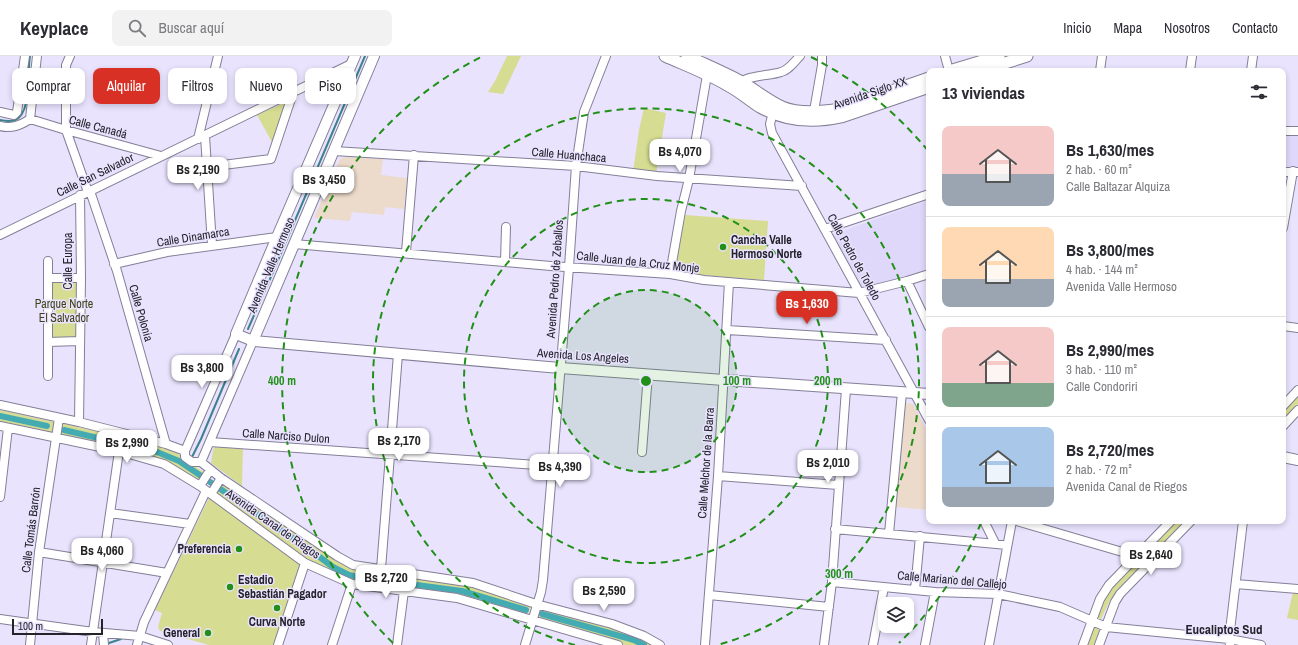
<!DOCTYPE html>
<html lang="es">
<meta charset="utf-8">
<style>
:root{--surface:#fff;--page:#f2f2f3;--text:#2b2b33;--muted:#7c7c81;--line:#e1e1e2;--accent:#d93025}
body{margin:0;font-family:"Archivo Narrow",sans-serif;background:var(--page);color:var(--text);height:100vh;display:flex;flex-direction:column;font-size:15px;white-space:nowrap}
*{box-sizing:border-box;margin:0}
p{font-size:13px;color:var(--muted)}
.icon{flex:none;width:22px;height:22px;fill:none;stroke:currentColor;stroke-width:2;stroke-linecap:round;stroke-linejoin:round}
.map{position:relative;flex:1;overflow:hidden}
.side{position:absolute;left:926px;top:12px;width:360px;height:456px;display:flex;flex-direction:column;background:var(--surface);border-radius:8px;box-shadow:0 2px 6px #0003}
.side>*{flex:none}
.banner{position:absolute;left:12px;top:12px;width:380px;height:36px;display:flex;gap:8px}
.controls{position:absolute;left:878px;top:541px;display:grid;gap:8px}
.controls a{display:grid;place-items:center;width:36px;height:36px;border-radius:8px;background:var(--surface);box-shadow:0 2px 6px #0003;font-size:20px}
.scale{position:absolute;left:12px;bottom:10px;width:91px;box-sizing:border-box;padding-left:4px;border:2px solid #24222b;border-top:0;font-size:11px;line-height:14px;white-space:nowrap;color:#24222b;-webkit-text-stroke:3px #e9e3fe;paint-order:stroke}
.price{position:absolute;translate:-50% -34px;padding:0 9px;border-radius:8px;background:#fff;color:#222;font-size:13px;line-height:26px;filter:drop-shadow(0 1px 2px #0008)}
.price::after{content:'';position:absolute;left:50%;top:24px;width:12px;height:9px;margin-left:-6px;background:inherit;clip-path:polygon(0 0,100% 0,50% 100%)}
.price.active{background:var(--accent);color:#fff}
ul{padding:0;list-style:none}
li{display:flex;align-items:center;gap:12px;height:100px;padding:0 16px}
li+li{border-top:1px solid var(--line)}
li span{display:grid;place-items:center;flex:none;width:112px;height:80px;border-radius:8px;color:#555}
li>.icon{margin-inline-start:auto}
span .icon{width:48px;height:48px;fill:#fffc;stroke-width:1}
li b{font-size:17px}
h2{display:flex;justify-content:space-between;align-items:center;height:48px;padding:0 16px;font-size:17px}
.pill{padding:0 14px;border-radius:8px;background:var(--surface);box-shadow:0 2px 6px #0003;font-size:14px;line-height:36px}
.pill.active{background:var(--accent);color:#fff}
header{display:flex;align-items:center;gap:24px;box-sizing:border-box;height:56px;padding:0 20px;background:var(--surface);border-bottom:1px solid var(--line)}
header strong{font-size:19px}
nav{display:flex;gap:22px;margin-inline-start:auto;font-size:14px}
.search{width:280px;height:36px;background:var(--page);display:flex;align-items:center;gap:10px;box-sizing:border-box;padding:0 14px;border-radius:8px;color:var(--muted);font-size:15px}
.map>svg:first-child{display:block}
.built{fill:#dfd8fa}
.education{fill:#ecdaca}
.green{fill:#d6dc91}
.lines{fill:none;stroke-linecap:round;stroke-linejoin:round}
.stream{stroke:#3b828a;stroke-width:2}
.canal{stroke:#45abb3;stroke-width:6}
.minor-casing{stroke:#847f97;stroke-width:10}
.major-casing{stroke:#847f97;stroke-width:12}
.highway-casing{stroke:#847f97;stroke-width:13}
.minor{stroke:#fff;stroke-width:8}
.major{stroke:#fff;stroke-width:10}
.highway{stroke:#fff;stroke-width:11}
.ring{fill:none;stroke:#219018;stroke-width:2;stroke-dasharray:7 5}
.poi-dot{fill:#219018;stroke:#e9e3fe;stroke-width:1.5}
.labels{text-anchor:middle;stroke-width:3;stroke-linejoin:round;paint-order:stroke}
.street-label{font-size:12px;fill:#24222b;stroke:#e9e3fe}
.poi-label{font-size:12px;font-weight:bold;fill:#24222b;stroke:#e9e3fe;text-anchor:start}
.park-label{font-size:12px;fill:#3e4119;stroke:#e9e3fe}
.neighbourhood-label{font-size:13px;font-weight:bold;fill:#24222b;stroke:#e9e3fe}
.centre{fill:#219018;stroke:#e9e3fe;stroke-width:2}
.ring-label{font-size:12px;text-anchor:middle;font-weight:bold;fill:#219018;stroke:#e9e3fe;stroke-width:3;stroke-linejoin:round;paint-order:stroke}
</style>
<header>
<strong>Keyplace</strong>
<div class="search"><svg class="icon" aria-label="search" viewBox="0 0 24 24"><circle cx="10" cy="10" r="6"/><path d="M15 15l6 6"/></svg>Buscar aquí</div>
<nav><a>Inicio</a><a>Mapa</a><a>Nosotros</a><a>Contacto</a></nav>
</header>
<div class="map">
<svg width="1298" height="589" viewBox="0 0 1298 589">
<rect width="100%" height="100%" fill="#e9e3fe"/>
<path class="built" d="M1283,79H1298V111L1283,112Z
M929,144V213L905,221L861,231L832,179Z"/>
<path class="education" d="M346,101L383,103L381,119L407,122L404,153L385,151L384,159L352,156L350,165L314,162L340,103Z
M905,347L913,348L929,378V454L895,451L904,348Z"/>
<path class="green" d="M507,0H521L503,38L488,36L495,25Z
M288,45L273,88L257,59Z
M644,52L666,57L656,118L633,116L639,74Z
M685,159L768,165L764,224L675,217L681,179Z
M51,226H77V283H51Z
M1298,337V348L1283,365V353Z
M0,354L54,366L52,378L0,367Z
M61,367L159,390L177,397L184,403L205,417L198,427L167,406L60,379Z
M215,391L243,393L242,430L211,407L213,394Z
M222,427L346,510L357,514L370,515L368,528C332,522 302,500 273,479C254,465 234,451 215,438Z
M209,442L301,508L275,589H209L160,575L158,571L162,557L155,554Z
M1176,465H1185L1118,533L1110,544L1102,561L1101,563L1097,562V560L1101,548L1112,530Z
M374,515L473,530L531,549L528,559L373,527Z
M1293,536L1298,537V564L1287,562Z
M539,551C579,562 618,571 655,589H625L601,580L537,562Z
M1094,570L1099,573V575L1094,589H1086Z"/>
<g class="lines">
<path class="stream" d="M0,64C5,65 10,66 15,64C32,58 27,15 30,0
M248,273L273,216L365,0
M192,401L201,383L239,293
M109,587L121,583"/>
<path class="canal" d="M0,360L47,370
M64,374L157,396L179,405L309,493L333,511L349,519L369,523
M387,525L462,535L526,554
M542,558L634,584L644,589"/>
<defs>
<path id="minor" d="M70,0L66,9V74L88,136
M945,0L949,15
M1100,15L1102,0
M1190,15L1192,0
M1251,15L1253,0
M739,28C746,19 770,20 781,16C789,14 794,6 800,0
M774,52L770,68L772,77L929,364
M814,55L822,9V0
M0,56L14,59L17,56L25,0
M30,63L66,74L161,100
M0,70C12,73 21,69 30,63L37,0
M1283,75H1298
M205,80L212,189
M198,83L218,0
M334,95L576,110L657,120L802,130
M207,111L271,103L293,37
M1283,116H1298
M90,135L117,215L166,388
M1283,172L1293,115
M825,173L929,138
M0,179L351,8
M294,188L551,210L670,218L704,224L859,237L907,225L929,218
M406,196L414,99
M505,206L506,171
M114,208L167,196L277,181
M670,218L681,155L689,123L707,19
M48,222H81
M907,225L929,271
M1283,270L1298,272
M727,274L886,284
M236,278L185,395V401L192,406H201L221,422L337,500L353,509L473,527L536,548L612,568L644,580L660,589
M48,286L80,285
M48,320V205
M0,349L79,366L166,388L185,395
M1283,350L1298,334
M79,366L81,222L80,139
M0,370L119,395L164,408L200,430L305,507L352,528L457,542L618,589
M1283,370L1298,354
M210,386L552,410
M642,396L648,318
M201,406L253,285
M718,420L838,429
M200,430L210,414
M211,438L221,422
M0,441L8,372
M110,457L190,468
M984,465L995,487
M1017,465L1136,500
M835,473L1007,489
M889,478L902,336
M39,496L167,517
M381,513L398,298
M832,526L935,536L998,538L1060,551L1106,571L1229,583L1261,589
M1236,528L1298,533
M915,534L920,480
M709,539L829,551
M0,563L93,576L140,580L168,589
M103,577L104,589
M30,589L39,496L59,362
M91,589L119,395
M137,589L144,566L206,435
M278,589L305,507
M332,589L352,528
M397,589L404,535
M525,589L541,536L543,524L569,211L576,110L584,56L606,0
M705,589L718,420L729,226
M824,589L832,526L846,333
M873,589L884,531
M925,589L935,536
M989,589L1012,465
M1083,589L1100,543L1109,529L1171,465
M1099,589L1115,546L1120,538L1191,465
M1230,589L1229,583L1243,465"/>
<path id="major" d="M355,0L277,181L236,278L253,285L560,312L724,324L929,338
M253,285L374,0
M1283,401L1298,404"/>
<path id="highway" d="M665,0C685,9 709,18 727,29C739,35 749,44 760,51C785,65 814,67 841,61L929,31
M687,0C704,8 723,16 740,25C754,33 767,44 782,51C799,58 822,56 840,53L929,22
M949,15L999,0
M980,15L1027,0"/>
</defs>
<use href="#minor" class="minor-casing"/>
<use href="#major" class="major-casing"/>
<use href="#highway" class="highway-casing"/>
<use href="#minor" class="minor"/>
<use href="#major" class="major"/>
<use href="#highway" class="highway"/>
</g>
<circle cx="646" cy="325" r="91" fill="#219018" fill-opacity=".12"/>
<g class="ring">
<circle cx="646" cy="325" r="91"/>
<circle cx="646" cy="325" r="182"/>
<path d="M575 589A273 273 0 1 1 717 589"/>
<path d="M981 467A364 364 0 0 1 899 587M393 587A364 364 0 0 1 481 1M811 1A364 364 0 0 1 929 96"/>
</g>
<g class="poi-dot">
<circle cx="723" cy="191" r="4"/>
<circle cx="239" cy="493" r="4"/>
<circle cx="230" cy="531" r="4"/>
<circle cx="277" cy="552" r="4"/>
<circle cx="208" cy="577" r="4"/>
</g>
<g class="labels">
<g class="street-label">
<text transform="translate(870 37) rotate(-19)" y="4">Avenida Siglo XX</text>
<text transform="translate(98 71) rotate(15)" y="4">Calle Canadá</text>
<text transform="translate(569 99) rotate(5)" y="4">Calle Huanchaca</text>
<text transform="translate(95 119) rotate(-26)" y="4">Calle San Salvador</text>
<text transform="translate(193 181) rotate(-9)" y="4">Calle Dinamarca</text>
<text transform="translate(854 201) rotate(61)" y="4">Calle Pedro de Toledo</text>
<text transform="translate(68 205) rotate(-90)" y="4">Calle Europa</text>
<text transform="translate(638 206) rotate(6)" y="4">Calle Juan de la Cruz Monje</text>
<text transform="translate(271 209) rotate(-67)" y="4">Avenida Valle Hermoso</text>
<text transform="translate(555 223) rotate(-86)" y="4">Avenida Pedro de Zeballos</text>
<text transform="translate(141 257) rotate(74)" y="4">Calle Polonia</text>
<text transform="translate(583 300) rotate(4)" y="4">Avenida Los Angeles</text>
<text transform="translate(286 380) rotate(4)" y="4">Calle Narciso Dulon</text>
<text transform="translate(706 407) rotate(-86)" y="4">Calle Melchor de la Barra</text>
<text transform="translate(273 468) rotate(35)" y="4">Avenida Canal de Riegos</text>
<text transform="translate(31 474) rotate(-83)" y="4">Calle Tomás Barrón</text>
<text transform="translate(952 524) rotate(5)" y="4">Calle Mariano del Callejo</text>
</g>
<g class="poi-label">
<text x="731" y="188">Cancha Valle<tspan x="731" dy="14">Hermoso Norte</tspan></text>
<text x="231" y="497" text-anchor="end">Preferencia</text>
<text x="238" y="528">Estadio<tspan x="238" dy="14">Sebastián Pagador</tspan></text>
<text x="277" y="570" text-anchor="middle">Curva Norte</text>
<text x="200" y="581" text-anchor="end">General</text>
</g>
<g class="park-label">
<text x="64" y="252">Parque Norte<tspan x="64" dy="14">El Salvador</tspan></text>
</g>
<g class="neighbourhood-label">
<text x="1224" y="578">Eucaliptos Sud</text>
</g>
</g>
<circle cx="646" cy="325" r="6" class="centre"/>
<g class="ring-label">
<text x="737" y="329">100 m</text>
<text x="828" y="329">200 m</text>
<text x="282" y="329">400 m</text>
<text x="839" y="522">300 m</text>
</g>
</svg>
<div class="controls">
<a><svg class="icon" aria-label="layers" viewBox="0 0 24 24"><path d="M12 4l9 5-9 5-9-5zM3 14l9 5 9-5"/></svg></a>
</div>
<div class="scale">100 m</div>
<b class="price" style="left:680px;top:117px">Bs 4,070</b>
<b class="price" style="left:198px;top:135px">Bs 2,190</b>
<b class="price" style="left:324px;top:145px">Bs 3,450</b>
<b class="price active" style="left:807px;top:269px">Bs 1,630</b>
<b class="price" style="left:202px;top:333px">Bs 3,800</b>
<b class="price" style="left:399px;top:406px">Bs 2,170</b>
<b class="price" style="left:127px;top:408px">Bs 2,990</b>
<b class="price" style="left:828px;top:428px">Bs 2,010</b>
<b class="price" style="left:560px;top:432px">Bs 4,390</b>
<b class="price" style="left:102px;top:516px">Bs 4,060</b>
<b class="price" style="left:1151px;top:520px">Bs 2,640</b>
<b class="price" style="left:386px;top:543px">Bs 2,720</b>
<b class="price" style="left:604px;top:556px">Bs 2,590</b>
<div class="banner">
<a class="pill">Comprar</a>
<a class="pill active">Alquilar</a>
<a class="pill">Filtros</a>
<a class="pill">Nuevo</a>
<a class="pill">Piso</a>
</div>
<section class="side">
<h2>13 viviendas<svg class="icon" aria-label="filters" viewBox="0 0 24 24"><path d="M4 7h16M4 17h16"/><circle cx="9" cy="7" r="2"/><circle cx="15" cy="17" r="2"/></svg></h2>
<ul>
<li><span style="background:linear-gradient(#f6c9c9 60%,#9aa5b1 0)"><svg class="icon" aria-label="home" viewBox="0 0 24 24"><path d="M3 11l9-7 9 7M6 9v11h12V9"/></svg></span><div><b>Bs 1,630/mes</b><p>2 hab. · 60 m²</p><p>Calle Baltazar Alquiza</p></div></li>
<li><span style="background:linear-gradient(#ffd9b3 65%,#9aa5b1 0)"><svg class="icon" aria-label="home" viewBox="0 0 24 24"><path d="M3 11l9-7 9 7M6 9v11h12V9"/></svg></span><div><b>Bs 3,800/mes</b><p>4 hab. · 144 m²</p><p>Avenida Valle Hermoso</p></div></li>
<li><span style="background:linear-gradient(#f6c9c9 70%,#7fa58c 0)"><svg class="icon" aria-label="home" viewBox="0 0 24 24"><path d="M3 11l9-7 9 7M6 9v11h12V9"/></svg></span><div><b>Bs 2,990/mes</b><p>3 hab. · 110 m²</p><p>Calle Condoriri</p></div></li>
<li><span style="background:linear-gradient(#a9c7e8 75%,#9aa5b1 0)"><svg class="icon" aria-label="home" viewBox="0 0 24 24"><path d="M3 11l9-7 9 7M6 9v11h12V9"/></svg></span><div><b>Bs 2,720/mes</b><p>2 hab. · 72 m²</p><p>Avenida Canal de Riegos</p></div></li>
</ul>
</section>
</div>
